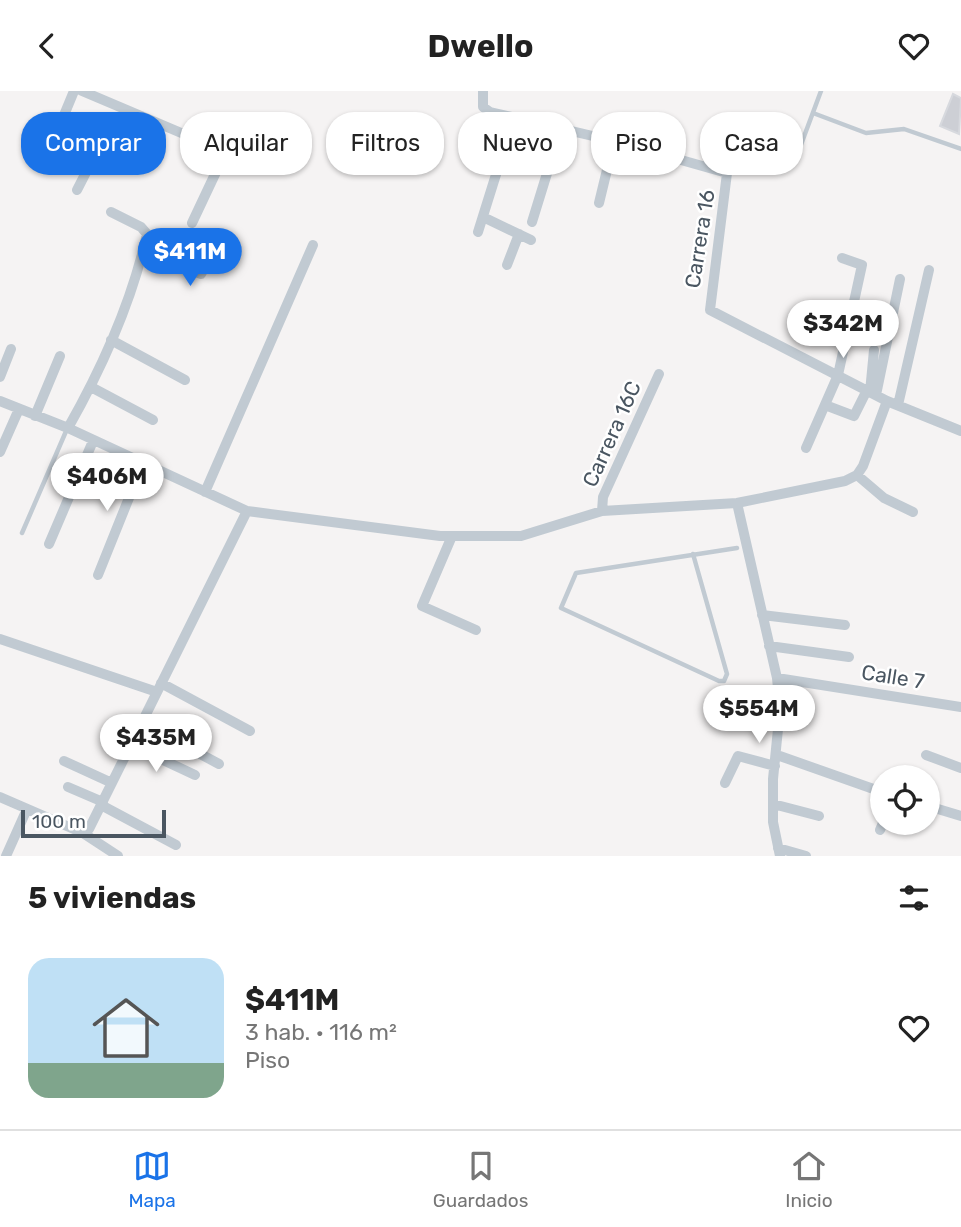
<!DOCTYPE html>
<html lang="es">
<meta charset="utf-8">
<style>
:root{--surface:#fff;--page:#f6f6f6;--text:#222;--muted:#767676;--line:#e0e0e0;--accent:#1a73e8}
body{margin:0;font-family:Rubik,sans-serif;background:var(--page);color:var(--text);height:100vh;display:flex;flex-direction:column;font-size:26px;white-space:nowrap}
*{box-sizing:border-box;margin:0}
p{font-size:23px;color:var(--muted)}
.icon{flex:none;width:38px;height:38px;fill:none;stroke:currentColor;stroke-width:2;stroke-linecap:round;stroke-linejoin:round}
.map{position:relative;height:765px;overflow:hidden}
.side{display:flex;flex-direction:column;background:var(--surface);flex:1}
.side>*{flex:none}
.hud{position:absolute;left:21px;top:21px;width:920px;height:63px;display:flex;gap:14px}
.controls{position:absolute;left:870px;top:674px;display:grid;gap:14px}
.controls a{display:grid;place-items:center;width:70px;height:70px;border-radius:50%;background:var(--surface);box-shadow:0 2px 5px #0004;font-size:35px}
.scale{position:absolute;left:21px;bottom:18px;width:145px;box-sizing:border-box;padding-left:7px;border:4px solid #4a5661;border-top:0;font-size:19px;line-height:24px;white-space:nowrap;color:#4a5661;-webkit-text-stroke:5px #fff;paint-order:stroke}
.price{position:absolute;translate:-50% -60px;padding:0 16px;border-radius:24px;background:#fff;color:#222;font-size:23px;line-height:46px;filter:drop-shadow(0 2px 4px #0008)}
.price::after{content:'';position:absolute;left:50%;top:42px;width:21px;height:16px;margin-left:-10px;background:inherit;clip-path:polygon(0 0,100% 0,50% 100%)}
.price.on{background:var(--accent);color:#fff}
ul{padding:0;list-style:none}
li{display:flex;align-items:center;gap:21px;height:175px;padding:0 28px}
li+li{border-top:2px solid var(--line)}
li span{display:grid;place-items:center;flex:none;width:196px;height:140px;border-radius:21px;color:#555}
li>.icon{margin-inline-start:auto}
span .icon{width:84px;height:84px;fill:#fffc;stroke-width:1}
li b{font-size:30px}
h2{display:flex;justify-content:space-between;align-items:center;height:84px;padding:0 28px;font-size:30px}
.chip{padding:0 24px;border-radius:28px;background:var(--surface);box-shadow:0 2px 5px #0004;font-size:24px;line-height:63px}
.chip.on{background:var(--accent);color:#fff}
header{display:flex;justify-content:space-between;align-items:center;height:91px;padding:0 28px;background:var(--surface);font-size:32px;font-weight:700}
.menu{display:flex;justify-content:space-around;align-items:center;height:98px;border-top:2px solid var(--line);background:var(--surface);font-size:19px;color:var(--muted)}
.menu a{display:grid;justify-items:center;gap:4px}
.menu .on{color:var(--accent)}
.map>svg:first-child{display:block}
.building{fill:#cdcfd5;stroke:#d7d9de;stroke-width:2}
.lines{fill:none;stroke-linecap:round;stroke-linejoin:round}
.service{stroke:#c1cad2;stroke-width:4.5}
.minor{stroke:#c1cad2;stroke-width:10}
.labels{text-anchor:middle;stroke-width:5;stroke-linejoin:round;paint-order:stroke}
.street-label{font-size:21px;fill:#4a5661;stroke:#fff}
</style>
<header><svg class="icon" aria-label="back" viewBox="0 0 24 24"><path d="M15 5l-7 7 7 7"/></svg>Dwello<svg class="icon" aria-label="heart" viewBox="0 0 24 24"><path d="M12 20l-8-8c-3-5 5-10 8-4 3-6 11-1 8 4z"/></svg></header>
<div class="map">
<svg width="961" height="765" viewBox="0 0 961 765">
<rect width="100%" height="100%" fill="#f5f3f3"/>
<path class="building" d="M953,3L961,7L959,43L940,35Z"/>
<g class="lines">
<path class="service" d="M813,22L866,42L904,38L961,58
M796,67L821,0
M22,442L67,338
M693,463L727,583L724,590H719L561,517L576,482L737,457"/>
<path class="minor" d="M82,0L245,69
M483,0V16L490,21L614,50L727,82L710,219L887,310L961,340
M59,37L99,56L77,99
M45,70L74,0
M599,112L614,50
M483,126L531,149
M532,131L561,37
M192,132L225,62
M478,141L514,26
M143,162L201,183L215,159
M507,174L519,143
M176,176L189,155
M111,249L185,289
M0,286L11,258
M91,296L153,329
M870,301L874,259
M876,304L900,188
M0,310L68,337L247,420L440,445H521L602,420L737,412L845,390L857,384L863,375L887,310
M825,314L854,325L867,299
M898,314L929,179
M35,325L60,265
M68,337C102,277 132,210 147,143L141,136L111,121
M806,357L838,284L862,174L842,167
M0,361L19,318
M857,384L884,407L913,421
M205,401L313,154
M737,412L777,587L780,618L773,688V731L780,765
M602,420L603,406L659,283
M452,445L422,515L476,539
M49,453L93,350
M98,484L143,372
M762,524L845,534
M0,548L157,601
M769,555L849,566
M777,587L961,616
M161,592L250,640
M142,632L219,673
M131,654L195,684
M777,664L882,701
M926,664L961,677
M64,670L112,692
M725,692L738,665L775,675
M68,696L103,711
M0,706L83,742L118,765
M773,713L819,725
M101,714L176,754
M928,715L961,725
M880,739L883,732
M83,742L89,738L247,420
M778,757L806,765
M6,765L27,718"/>
</g>
<g class="labels">
<g class="street-label">
<text transform="translate(700 148) rotate(-81)" y="7">Carrera 16</text>
<text transform="translate(612 343) rotate(-66)" y="7">Carrera 16C</text>
<text transform="translate(893 586) rotate(9)" y="7">Calle 7</text>
</g>
</g>
</svg>
<div class="controls">
<a><svg class="icon" aria-label="locate" viewBox="0 0 24 24"><circle cx="12" cy="12" r="6"/><path d="M12 2v4M12 18v4M2 12h4M18 12h4"/></svg></a>
</div>
<div class="scale">100 m</div>
<b class="price on" style="left:190px;top:197px">$411M</b>
<b class="price" style="left:843px;top:269px">$342M</b>
<b class="price" style="left:107px;top:422px">$406M</b>
<b class="price" style="left:759px;top:654px">$554M</b>
<b class="price" style="left:156px;top:683px">$435M</b>
<div class="hud">
<a class="chip on">Comprar</a>
<a class="chip">Alquilar</a>
<a class="chip">Filtros</a>
<a class="chip">Nuevo</a>
<a class="chip">Piso</a>
<a class="chip">Casa</a>
</div>
</div>
<section class="side">
<h2>5 viviendas<svg class="icon" aria-label="filters" viewBox="0 0 24 24"><path d="M4 7h16M4 17h16"/><circle cx="9" cy="7" r="2"/><circle cx="15" cy="17" r="2"/></svg></h2>
<ul>
<li><span style="background:linear-gradient(#bfe0f5 75%,#7fa58c 0)"><svg class="icon" aria-label="home" viewBox="0 0 24 24"><path d="M3 11l9-7 9 7M6 9v11h12V9"/></svg></span><div><b>$411M</b><p>3 hab. · 116 m²</p><p>Piso</p></div><svg class="icon" aria-label="heart" viewBox="0 0 24 24"><path d="M12 20l-8-8c-3-5 5-10 8-4 3-6 11-1 8 4z"/></svg></li>
</ul>
</section>
<nav class="menu">
<a class="on"><svg class="icon" aria-label="map" viewBox="0 0 24 24"><path d="M3 6l6-2 6 2 6-2v14l-6 2-6-2-6 2zM9 4v14M15 6v14"/></svg>Mapa</a>
<a><svg class="icon" aria-label="saved" viewBox="0 0 24 24"><path d="M7 4h10v16l-5-4-5 4z"/></svg>Guardados</a>
<a><svg class="icon" aria-label="home" viewBox="0 0 24 24"><path d="M3 11l9-7 9 7M6 9v11h12V9"/></svg>Inicio</a>
</nav>
